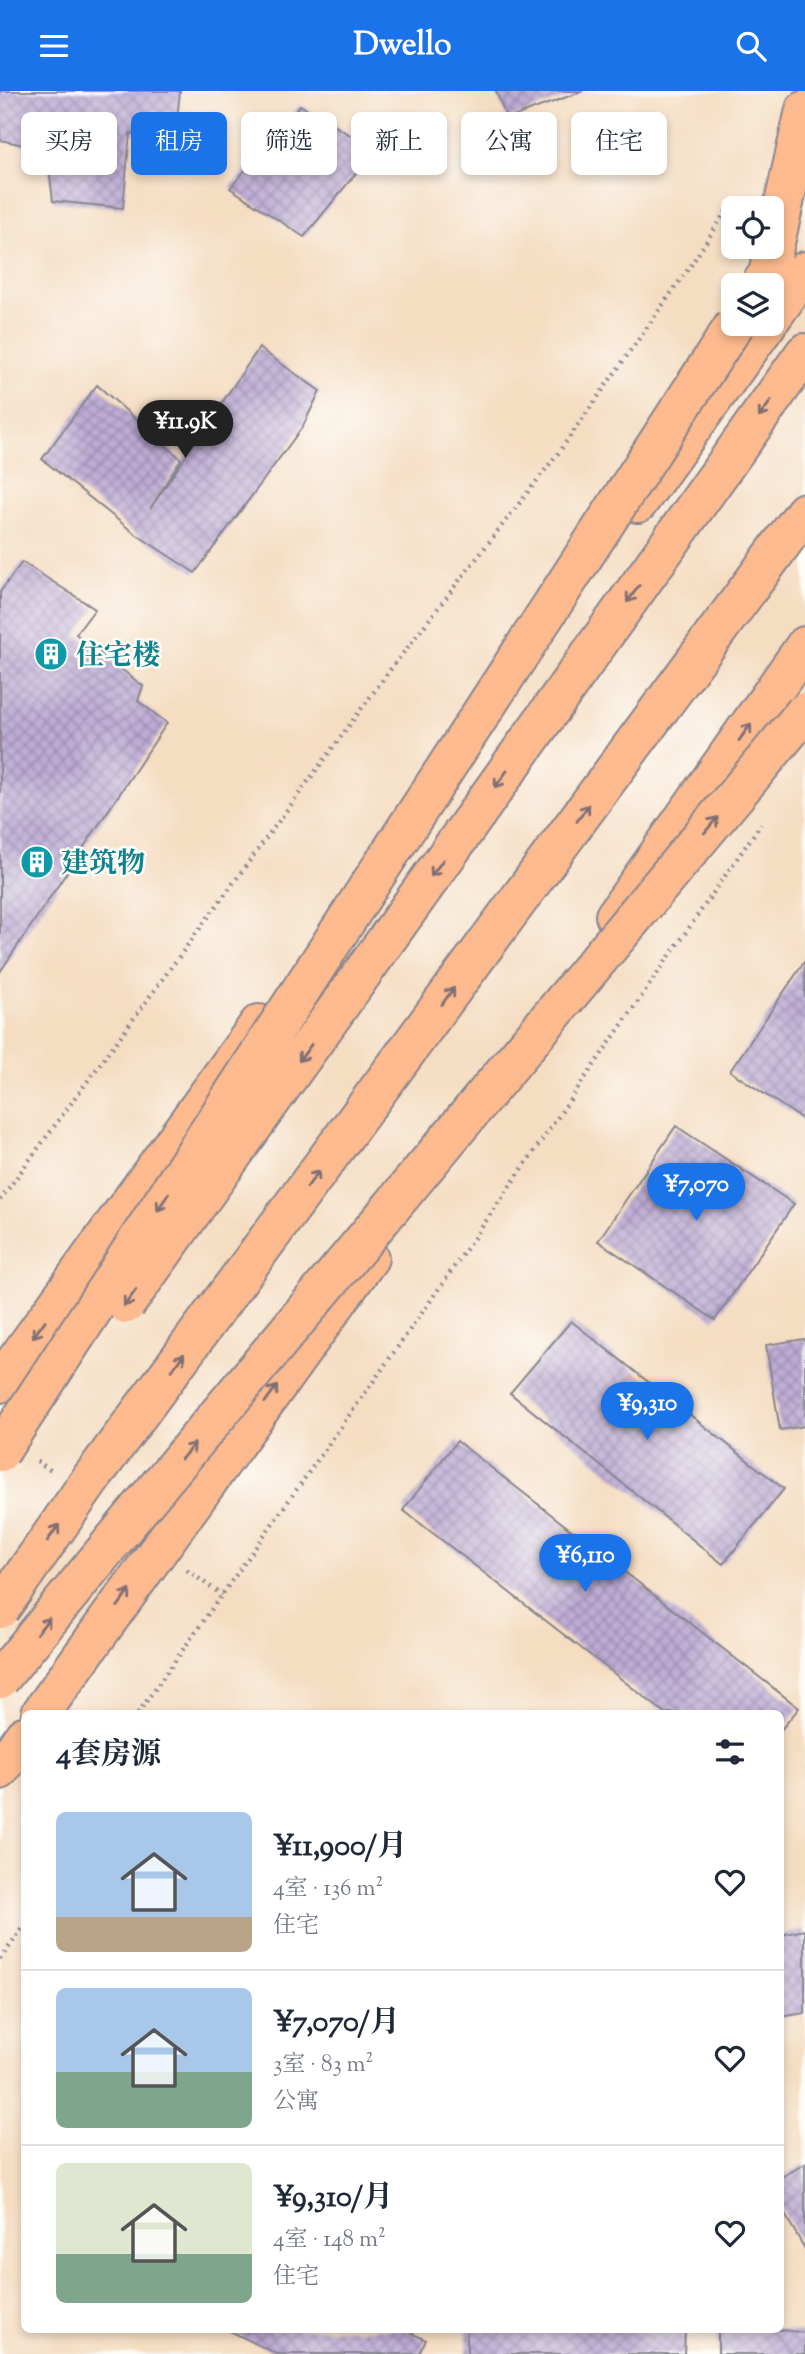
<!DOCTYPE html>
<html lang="zh">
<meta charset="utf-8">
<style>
:root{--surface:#fff;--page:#f6f6f7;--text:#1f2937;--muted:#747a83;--line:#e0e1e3;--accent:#1a73e8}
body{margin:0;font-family:"Sorts Mill Goudy","Noto Serif SC",serif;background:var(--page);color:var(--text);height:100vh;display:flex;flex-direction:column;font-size:26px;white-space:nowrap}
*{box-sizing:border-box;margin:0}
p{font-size:23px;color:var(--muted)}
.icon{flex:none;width:38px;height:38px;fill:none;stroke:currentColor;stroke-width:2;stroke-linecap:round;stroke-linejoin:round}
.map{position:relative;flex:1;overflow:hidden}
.drawer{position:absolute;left:21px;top:1619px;width:763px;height:623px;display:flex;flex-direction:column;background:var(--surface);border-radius:10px;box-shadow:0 4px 10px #0003}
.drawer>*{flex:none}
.guide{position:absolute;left:21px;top:21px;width:763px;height:63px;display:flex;gap:14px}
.tools{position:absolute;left:721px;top:105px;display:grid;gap:14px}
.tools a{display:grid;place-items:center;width:63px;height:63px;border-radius:10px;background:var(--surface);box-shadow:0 4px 10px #0003;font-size:35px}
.price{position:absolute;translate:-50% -60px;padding:0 16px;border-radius:24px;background:var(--accent);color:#fff;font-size:23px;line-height:46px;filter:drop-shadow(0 2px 4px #0008)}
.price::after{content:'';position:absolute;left:50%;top:42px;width:21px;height:16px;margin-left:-10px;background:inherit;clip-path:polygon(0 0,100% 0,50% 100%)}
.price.active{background:#222;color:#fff}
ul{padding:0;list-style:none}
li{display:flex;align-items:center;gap:21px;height:175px;padding:0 35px}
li+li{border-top:2px solid var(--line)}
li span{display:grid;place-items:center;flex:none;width:196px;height:140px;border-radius:10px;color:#555}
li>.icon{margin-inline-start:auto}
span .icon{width:84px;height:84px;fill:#fffc;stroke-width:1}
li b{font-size:30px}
h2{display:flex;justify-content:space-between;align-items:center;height:84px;padding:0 35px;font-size:30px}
.tag{padding:0 24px;border-radius:10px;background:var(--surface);box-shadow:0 4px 10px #0003;font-size:24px;line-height:63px}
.tag.active{background:var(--accent);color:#fff}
header{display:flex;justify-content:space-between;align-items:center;height:91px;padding:0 35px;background:var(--accent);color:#fff;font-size:32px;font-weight:700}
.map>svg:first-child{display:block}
.building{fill:url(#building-cross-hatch)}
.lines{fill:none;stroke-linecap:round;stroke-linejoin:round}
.primary-casing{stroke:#888690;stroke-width:42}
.highway-casing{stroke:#888690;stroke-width:42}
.path{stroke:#888690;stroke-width:4.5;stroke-dasharray:2 5;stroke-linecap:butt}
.primary{stroke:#fcba8e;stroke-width:38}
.highway{stroke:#fcba8e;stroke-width:38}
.highway-bridge-casing{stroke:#888690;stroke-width:42;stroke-linecap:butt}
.highway-bridge{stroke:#fcba8e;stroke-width:38}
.oneway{stroke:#806e74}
.labels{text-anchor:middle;stroke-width:5;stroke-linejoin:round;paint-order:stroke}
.culture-label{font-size:28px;font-weight:bold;fill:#0d838f;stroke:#fdfcf7;text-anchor:start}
</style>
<header><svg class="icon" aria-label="menu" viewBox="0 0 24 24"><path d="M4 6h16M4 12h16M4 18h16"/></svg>Dwello<svg class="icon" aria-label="search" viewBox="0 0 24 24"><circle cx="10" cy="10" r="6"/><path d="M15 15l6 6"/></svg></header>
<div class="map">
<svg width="805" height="2263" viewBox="0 0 805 2263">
<defs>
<pattern id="building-cross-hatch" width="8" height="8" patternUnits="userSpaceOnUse" patternTransform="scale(1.75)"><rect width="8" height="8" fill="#beacd5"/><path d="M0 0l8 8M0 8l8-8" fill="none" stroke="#9a8cb0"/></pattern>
</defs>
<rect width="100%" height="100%" fill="#fdfcf7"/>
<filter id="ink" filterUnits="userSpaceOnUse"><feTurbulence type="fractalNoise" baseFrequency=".0143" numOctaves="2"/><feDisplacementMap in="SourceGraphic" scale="14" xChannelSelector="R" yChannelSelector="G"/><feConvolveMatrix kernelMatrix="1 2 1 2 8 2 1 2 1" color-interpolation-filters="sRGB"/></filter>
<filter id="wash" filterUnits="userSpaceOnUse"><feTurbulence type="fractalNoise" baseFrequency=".00686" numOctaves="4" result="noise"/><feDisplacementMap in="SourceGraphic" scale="28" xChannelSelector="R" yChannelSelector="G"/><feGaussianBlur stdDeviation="1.57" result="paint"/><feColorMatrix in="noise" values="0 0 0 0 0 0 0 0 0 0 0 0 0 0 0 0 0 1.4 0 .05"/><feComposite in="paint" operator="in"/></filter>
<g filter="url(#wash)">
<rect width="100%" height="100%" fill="#f5ddc2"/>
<g id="blocks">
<path class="building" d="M0,0H180L175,47L130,42L123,117L53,110L47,59L0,49Z
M496,0H583L507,28Z
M300,14L375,59L304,146L230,97Z
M259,257L320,300L303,335L195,482L134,442L42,368L97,294L181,368L150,418Z
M22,471L95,518L76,543L143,595L138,610L167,632L0,881V501Z
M805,870V1030L730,980Z
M676,1035L794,1113L715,1229L598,1150Z
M571,1230L784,1398L723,1473L510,1302Z
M805,1248V1335L780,1339L766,1254Z
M457,1350L799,1617L780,1640V1622H665L403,1419Z
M805,1839V1922L780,1926V1844Z
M805,2073V2158L780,2115V2087Z
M226,2238H403L426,2249L419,2263H277Z
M467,2238H685L684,2263H467Z
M718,2238H776L805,2242V2263H718Z"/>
</g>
</g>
<g filter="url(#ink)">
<use href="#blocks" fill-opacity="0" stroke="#888690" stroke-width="2"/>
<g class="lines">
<defs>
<path id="primary" d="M772,226L805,180
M638,412L767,233
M615,825L805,555
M0,1292L259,933
M41,1622L369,1167
M0,1679L24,1645"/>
<path id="highway" d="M760,194L768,183L805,19
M477,722L805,262
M93,1385L805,421"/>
</defs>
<use href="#primary" class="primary-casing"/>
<use href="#highway" class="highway-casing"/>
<path class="path" d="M0,1109L390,579L559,361L691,174L730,114
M37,1370L53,1381
M187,1479L222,1504
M138,1622L436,1202L761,733
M0,1868L24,1836"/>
<use href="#primary" class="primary"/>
<use href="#highway" class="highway"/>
<defs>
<path id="highway-bridge" d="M126,1213L477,722
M0,1361L735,233
M0,1518L93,1385
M0,1588L140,1417L805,621"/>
</defs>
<use href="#highway-bridge" class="highway-bridge-casing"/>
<use href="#highway-bridge" class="highway-bridge"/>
</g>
<defs><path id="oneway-shaft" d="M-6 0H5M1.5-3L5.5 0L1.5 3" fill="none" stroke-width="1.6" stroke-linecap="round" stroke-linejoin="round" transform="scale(1.75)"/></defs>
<g class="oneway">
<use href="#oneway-shaft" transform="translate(765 318) rotate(126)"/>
<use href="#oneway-shaft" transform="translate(633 503) rotate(126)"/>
<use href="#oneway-shaft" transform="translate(745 641) rotate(-55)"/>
<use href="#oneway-shaft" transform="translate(501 688) rotate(126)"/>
<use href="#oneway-shaft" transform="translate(583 722) rotate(-54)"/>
<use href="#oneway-shaft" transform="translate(711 734) rotate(-50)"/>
<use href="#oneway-shaft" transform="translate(437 777) rotate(126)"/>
<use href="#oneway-shaft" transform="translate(448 905) rotate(-54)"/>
<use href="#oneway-shaft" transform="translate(305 962) rotate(126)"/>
<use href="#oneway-shaft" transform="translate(313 1088) rotate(-54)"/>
<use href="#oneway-shaft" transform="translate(163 1111) rotate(123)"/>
<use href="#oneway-shaft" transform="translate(130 1207) rotate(126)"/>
<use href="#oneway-shaft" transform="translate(39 1238) rotate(126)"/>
<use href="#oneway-shaft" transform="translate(178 1271) rotate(-54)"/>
<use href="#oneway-shaft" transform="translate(271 1303) rotate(-54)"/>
<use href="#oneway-shaft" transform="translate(188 1360) rotate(-50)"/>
<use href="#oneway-shaft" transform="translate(53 1442) rotate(-55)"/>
<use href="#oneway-shaft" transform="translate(124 1507) rotate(-54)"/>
<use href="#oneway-shaft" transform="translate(43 1535) rotate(-51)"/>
</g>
</g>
<defs>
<symbol id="building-disc" viewBox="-11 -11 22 22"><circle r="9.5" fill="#0f9aa8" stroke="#fdfcf7"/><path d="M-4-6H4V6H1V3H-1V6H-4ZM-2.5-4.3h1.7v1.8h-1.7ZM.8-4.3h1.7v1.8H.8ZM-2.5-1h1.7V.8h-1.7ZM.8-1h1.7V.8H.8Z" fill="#fff"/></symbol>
</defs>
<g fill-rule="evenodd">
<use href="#building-disc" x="32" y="544" width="38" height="38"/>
<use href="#building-disc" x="18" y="752" width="38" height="38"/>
</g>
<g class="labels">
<g class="culture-label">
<text x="76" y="573">住宅楼</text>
<text x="61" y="781">建筑物</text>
</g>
</g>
</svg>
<div class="tools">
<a><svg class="icon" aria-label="locate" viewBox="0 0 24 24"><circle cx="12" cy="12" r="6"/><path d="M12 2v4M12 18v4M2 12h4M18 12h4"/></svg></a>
<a><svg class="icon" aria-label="layers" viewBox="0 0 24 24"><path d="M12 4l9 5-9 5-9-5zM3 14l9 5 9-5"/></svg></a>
</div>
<b class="price active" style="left:185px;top:369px">¥11.9K</b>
<b class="price" style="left:696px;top:1132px">¥7,070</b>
<b class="price" style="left:647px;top:1351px">¥9,310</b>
<b class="price" style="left:585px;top:1503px">¥6,110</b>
<div class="guide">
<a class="tag">买房</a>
<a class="tag active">租房</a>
<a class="tag">筛选</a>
<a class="tag">新上</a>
<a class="tag">公寓</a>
<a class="tag">住宅</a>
</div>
<section class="drawer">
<h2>4套房源<svg class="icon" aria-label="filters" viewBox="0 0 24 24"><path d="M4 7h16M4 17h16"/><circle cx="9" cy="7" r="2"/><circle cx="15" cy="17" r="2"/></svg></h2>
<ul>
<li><span style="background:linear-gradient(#a9c7e8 75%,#b9a48a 0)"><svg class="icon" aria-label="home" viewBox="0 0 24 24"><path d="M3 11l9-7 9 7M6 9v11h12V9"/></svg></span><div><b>¥11,900/月</b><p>4室 · 136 m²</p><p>住宅</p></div><svg class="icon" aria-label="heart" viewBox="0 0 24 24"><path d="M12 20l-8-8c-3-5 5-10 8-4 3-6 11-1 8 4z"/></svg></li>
<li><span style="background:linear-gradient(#a9c7e8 60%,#7fa58c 0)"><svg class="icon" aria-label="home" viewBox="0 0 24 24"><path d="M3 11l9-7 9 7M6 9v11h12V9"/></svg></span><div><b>¥7,070/月</b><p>3室 · 83 m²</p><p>公寓</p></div><svg class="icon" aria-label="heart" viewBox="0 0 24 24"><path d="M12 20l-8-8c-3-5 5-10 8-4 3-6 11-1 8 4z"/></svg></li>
<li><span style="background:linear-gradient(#dfe7d0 65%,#7fa58c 0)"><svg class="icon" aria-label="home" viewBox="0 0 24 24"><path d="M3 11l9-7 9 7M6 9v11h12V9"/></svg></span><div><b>¥9,310/月</b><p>4室 · 148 m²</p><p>住宅</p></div><svg class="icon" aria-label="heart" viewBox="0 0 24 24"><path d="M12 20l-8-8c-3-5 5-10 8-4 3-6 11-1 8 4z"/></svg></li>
</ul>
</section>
</div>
